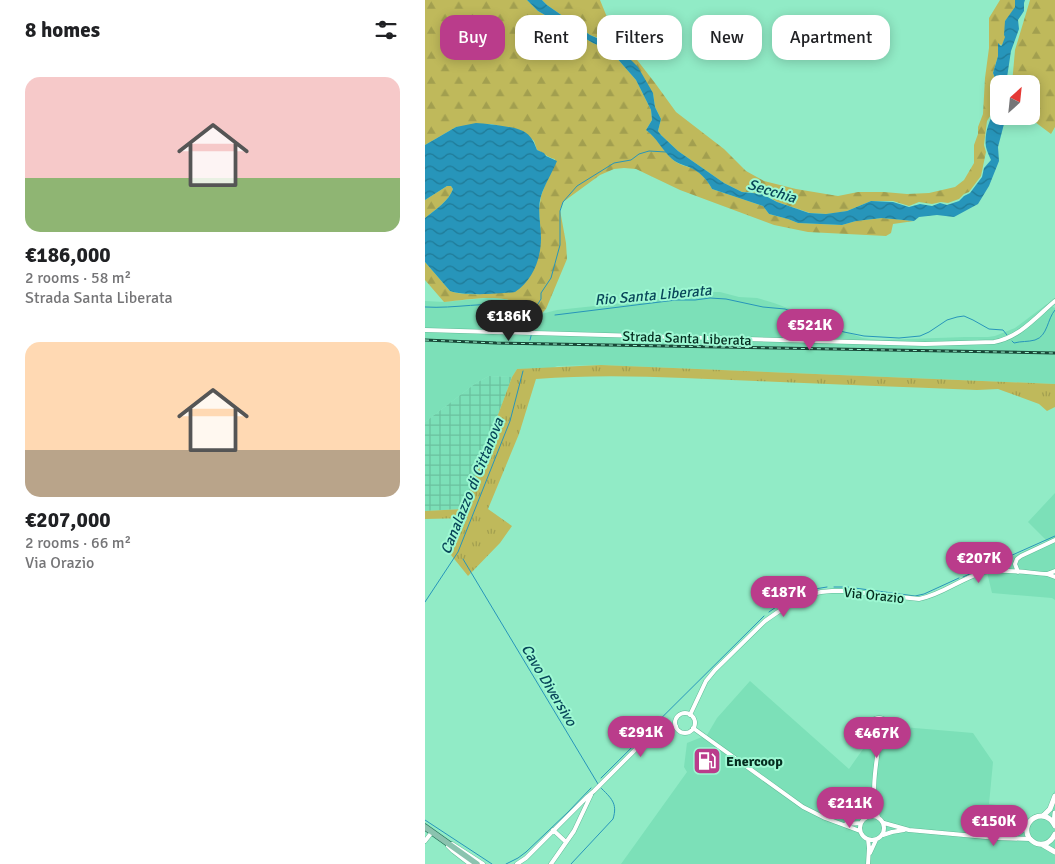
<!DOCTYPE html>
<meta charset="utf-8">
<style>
:root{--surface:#fff;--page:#f2f2f2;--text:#202124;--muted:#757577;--accent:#ba3c8b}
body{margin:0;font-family:Signika,sans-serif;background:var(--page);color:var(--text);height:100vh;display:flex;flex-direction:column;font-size:19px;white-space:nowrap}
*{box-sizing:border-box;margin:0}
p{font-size:16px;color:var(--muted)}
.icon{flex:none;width:28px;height:28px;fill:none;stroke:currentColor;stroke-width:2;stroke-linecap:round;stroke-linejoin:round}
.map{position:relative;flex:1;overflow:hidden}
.side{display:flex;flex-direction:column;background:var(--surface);width:425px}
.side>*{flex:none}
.top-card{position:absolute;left:15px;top:15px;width:475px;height:45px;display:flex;gap:10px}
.needle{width:32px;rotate:27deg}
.fabs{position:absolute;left:565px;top:75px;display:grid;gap:10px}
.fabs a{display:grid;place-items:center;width:50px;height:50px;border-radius:10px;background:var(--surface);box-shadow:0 2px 12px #0003;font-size:25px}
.price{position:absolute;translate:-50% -42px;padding:0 11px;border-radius:18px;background:var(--accent);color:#fff;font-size:16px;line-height:32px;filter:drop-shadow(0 1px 2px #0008)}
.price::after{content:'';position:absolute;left:50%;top:30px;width:15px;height:11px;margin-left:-8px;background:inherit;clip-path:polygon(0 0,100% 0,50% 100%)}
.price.current{background:#222;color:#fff}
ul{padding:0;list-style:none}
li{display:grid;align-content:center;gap:10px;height:265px;padding:0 25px}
li span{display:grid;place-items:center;height:155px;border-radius:15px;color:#555}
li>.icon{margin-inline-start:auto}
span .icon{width:90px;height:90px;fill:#fffc;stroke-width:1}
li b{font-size:21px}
h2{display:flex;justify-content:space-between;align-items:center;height:60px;padding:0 25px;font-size:21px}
.tag{padding:0 18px;border-radius:15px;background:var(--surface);box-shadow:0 2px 12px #0003;font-size:18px;line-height:45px}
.tag.current{background:var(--accent);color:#fff}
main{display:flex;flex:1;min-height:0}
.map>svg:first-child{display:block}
.built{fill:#7ce0b8}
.industrial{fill:url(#industrial-grid)}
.grass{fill:url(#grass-tufts)}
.forest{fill:url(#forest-firs)}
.water{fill:url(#water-waves)}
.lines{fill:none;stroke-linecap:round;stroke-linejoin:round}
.stream{stroke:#2795ba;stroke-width:1}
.street-casing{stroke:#61ba97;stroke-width:5}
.secondary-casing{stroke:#61ba97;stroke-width:6}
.primary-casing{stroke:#29745a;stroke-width:7}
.street{stroke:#fff;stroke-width:4}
.secondary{stroke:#fff;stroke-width:5}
.primary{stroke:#8bc3af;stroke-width:5.5}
.rail-casing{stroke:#184737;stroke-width:3}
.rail{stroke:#9ef8d3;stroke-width:1;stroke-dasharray:4;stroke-linecap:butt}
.labels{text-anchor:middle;stroke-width:4;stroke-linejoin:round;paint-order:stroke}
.street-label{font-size:14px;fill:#042c1f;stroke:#9ef8d3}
.poi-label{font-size:14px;font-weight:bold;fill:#042c1f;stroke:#9ef8d3;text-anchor:start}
.water-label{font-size:15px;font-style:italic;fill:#084659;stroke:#9ef8d3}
</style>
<main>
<section class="side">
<h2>8 homes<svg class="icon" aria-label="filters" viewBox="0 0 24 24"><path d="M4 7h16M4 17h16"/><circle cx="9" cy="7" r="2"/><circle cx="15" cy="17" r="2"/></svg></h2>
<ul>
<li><span style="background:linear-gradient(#f6c9c9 65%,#8fb573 0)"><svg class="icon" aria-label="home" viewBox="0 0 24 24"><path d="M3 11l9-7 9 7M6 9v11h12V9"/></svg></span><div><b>€186,000</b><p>2 rooms · 58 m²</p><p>Strada Santa Liberata</p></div></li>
<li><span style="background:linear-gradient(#ffd9b3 70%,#b9a48a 0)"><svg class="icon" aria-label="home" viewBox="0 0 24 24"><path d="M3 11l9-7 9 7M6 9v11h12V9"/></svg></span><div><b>€207,000</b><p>2 rooms · 66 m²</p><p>Via Orazio</p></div></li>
</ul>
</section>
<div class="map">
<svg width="630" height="864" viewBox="0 0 630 864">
<defs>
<pattern id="industrial-grid" width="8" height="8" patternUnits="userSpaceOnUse" patternTransform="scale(1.25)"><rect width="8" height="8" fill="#7ce0b8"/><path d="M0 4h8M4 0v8" fill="none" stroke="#6ac09e"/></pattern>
<pattern id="grass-tufts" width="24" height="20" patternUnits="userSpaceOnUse" patternTransform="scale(1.25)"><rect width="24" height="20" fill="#bfb95b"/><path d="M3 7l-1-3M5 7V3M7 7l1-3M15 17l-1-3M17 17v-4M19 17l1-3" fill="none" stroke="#a29f4f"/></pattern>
<pattern id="forest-firs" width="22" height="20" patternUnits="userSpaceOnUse" patternTransform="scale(1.25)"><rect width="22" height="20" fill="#bfb95b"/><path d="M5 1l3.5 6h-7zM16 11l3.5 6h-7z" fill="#a29f4f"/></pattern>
<pattern id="water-waves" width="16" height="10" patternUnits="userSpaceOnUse" patternTransform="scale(1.25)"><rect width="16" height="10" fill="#2795ba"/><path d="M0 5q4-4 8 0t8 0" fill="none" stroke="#1f7a97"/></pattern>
</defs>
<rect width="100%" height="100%" fill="#91ebc6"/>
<path class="built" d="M286,292H295L314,297L332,298L349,303L387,317L395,323L438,338L456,340L540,337H563L570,336L590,328L622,304L630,308V384L176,365L132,366L128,368L92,369L87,377L64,376L51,383L0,422V301L19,302L62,298L80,299L98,306L110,313L116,314L132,310L255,297Z
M630,493V600L627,598L567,593L561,568L622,541L603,522Z
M325,681L424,769L445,739L466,726L548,733L568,762L564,804L587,807L592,810L593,813V831L597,829L603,819L610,814H615L622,809L630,790V864H196L262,772L259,767L262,743L282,735L292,718Z"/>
<path class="industrial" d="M64,376L87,377L38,509L0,511V422L51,383Z"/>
<path class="grass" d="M176,365L630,384V407L622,411L614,404L573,389L552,390C478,387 405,384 331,381C258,378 184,373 111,379L94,434L63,509L87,526L75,543L43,576L26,555L42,518L0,519V511L38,509L87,377L92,369Z"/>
<path class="forest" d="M0,0H102L113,11L168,43L180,48L190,56L211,80L226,110L227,120L221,130C232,138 238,150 247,159C254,165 261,166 269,169C277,174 283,181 287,189L338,206L344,214L363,219L373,223L417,225L431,221L457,218L489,221L468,224L466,233L461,236L383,232L349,225L255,190L211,169L199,168L189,169L175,175L138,202L135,210L141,243L142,259L121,309L116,314C103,311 93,301 79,299C62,296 37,300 19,302L0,280V262L25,291C40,297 68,293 85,292L116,241L114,209L116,196L130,159C123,158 119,153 112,150L109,141L99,132L66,124L31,127L0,145Z
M117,0H175L184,22L195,38L230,83L251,112L299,149L321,171L339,181L371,189L413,196L433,192H459L482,194L504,193L530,187L539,180L549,163V145L553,134V127L558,114L560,78L564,48V18L575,0H590L591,7L580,21L581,37L577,45L573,44V56L568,73L570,78C561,89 567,97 569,110L562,121L559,145L561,152L556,176L544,192L539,194L534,199L523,203L516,202L507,204L494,202L484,206L468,201H446L422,211L410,213L401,214L385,213L352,202L343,196L327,192H317L299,183L253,151L236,135L233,131L236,119L230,107L228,93L176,39L165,35L122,5Z
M605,0H630V127L626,134L602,116H606V84H587L590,50Z
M22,186H26L28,189C24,201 10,210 0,218V200Z"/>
<path class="water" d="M102,0H117L122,5L165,35L194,48L213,67L228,93L230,107L236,119L233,131L236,135L253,151L299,183L317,192L337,194L352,202L384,213L401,214L422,211L446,201L468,202L484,207L495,204L507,206L515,203L522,205L534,201L539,196L545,193L557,177L559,168L566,160C564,156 562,151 561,147C559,134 564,121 570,110L568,99L571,97L565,89L570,78L568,73L573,56V43L576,46L577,45L580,37L579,35L580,21L590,7V0H600L599,3V11L593,20L594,29L586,51L581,84H574V116H579V124L573,147L574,161L564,186L553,204L529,217L512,215L494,217L489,221L457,218L431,221L417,225L373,223L363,219L344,214L338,206L287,189C283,181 277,174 268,169C261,165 254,165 247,159C237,150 232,138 221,130L227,120L226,110L211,80L190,56L180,48L168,43L113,11Z
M51,123C63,124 87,126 98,131C106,135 109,142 112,150L119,153L121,156L132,161C127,173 120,184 116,196C112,210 116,224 116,238C116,259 108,280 90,292C76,294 38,296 25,291L0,262V218C10,210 24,201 28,189L26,186H22L0,200V145L31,127Z"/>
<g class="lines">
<path class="stream" d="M0,307C30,309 61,301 91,306
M130,315L251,300H270L285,298L301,299L338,307L360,309L371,313L396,325L419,332L439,336L474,338L495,336L504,332L522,320L532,317L539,316L548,320L564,329L578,330L582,335
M105,340L108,328V315L111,307L116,299V293L126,278L135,245V211L138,202L152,186L189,163L206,160L214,154L224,151L241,152
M587,341L589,343C596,341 603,342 610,340C623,336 622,319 630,310
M38,559L173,784
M538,577L630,536
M409,587H422L490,596L499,594L534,578
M0,602L33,552L85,421L98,371
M344,612C363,598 379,590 402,587
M176,778L339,616
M0,820L67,864
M81,864L93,858L101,852L143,812L166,788
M146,864L188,819C193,803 186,798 175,787"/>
<defs>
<path id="street" d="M0,330L500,344L569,342C594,338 612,316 630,301
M593,572L590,564L592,559L596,556L630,540
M622,574L630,571
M250 723a10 10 0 1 1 20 0a10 10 0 1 1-20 0Z
M265,715L281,681L290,670L340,621L363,605L383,595L396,592L407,591H419L494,599C517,595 536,578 559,572C575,568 605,573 622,574L630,577
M444 728a10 10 0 1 1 20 0a10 10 0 1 1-20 0Z
M268,728L378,807L400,818L435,831
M448,736L453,750L458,738
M453,750C450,771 446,796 453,817
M442,815L449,799
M435 828a12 12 0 1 1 24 0a12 12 0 1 1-24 0Z
M459,823L484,830L572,838L605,839
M421,824L436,823
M128,830L141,842
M458,835L467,832L479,830
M567,836L594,833L602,826
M443,839L444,848L443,864
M0,841L7,832
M27,844L58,864
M23,846L28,851L45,864
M445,853L451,840
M92,864L101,858L162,797L169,791L212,748L223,740L234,733L251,726
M126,864L149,831L166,795"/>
<path id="secondary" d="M618,816L625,809L630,796
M629,823L630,813
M630,826C620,805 594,821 604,838C607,841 610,844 614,844C622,845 627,840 630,834
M618,845L630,852"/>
<path id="primary" d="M0,827L52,864"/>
</defs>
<use href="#street" class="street-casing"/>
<use href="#secondary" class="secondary-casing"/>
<use href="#primary" class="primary-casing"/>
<use href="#street" class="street"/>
<use href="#secondary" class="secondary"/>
<use href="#primary" class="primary"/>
<defs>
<path id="rail" d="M0,340L71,343L630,353"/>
</defs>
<use href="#rail" class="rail-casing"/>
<use href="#rail" class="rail"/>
</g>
<defs>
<symbol id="fuel-square" viewBox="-11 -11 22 22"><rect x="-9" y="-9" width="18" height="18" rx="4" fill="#ba3c8b" stroke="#9ef8d3"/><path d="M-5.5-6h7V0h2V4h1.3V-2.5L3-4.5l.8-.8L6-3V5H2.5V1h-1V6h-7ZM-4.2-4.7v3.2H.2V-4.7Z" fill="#fff"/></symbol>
</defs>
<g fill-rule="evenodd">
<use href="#fuel-square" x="266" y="745" width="32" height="32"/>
</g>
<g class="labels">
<g class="street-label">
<text transform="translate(262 338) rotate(2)" y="5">Strada Santa Liberata</text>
<text transform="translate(449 595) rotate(6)" y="5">Via Orazio</text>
</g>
<g class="poi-label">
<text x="301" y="766">Enercoop</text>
</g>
<g class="water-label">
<text transform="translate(347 191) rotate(17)" y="5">Secchia</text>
<text transform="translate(228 295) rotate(-5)" y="5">Rio Santa Liberata</text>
<text transform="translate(47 486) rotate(-68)" y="5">Canalazzo di Cittanova</text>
<text transform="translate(124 685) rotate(59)" y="5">Cavo Diversivo</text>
</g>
</g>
</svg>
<div class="fabs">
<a><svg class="needle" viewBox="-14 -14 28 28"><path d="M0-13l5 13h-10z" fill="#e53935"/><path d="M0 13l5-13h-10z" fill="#757577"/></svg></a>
</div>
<b class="price current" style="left:84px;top:342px">€186K</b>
<b class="price" style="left:385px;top:351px">€521K</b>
<b class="price" style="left:554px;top:584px">€207K</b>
<b class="price" style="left:359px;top:618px">€187K</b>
<b class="price" style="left:216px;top:758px">€291K</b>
<b class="price" style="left:452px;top:759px">€467K</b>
<b class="price" style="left:425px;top:829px">€211K</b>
<b class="price" style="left:569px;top:847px">€150K</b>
<div class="top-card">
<a class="tag current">Buy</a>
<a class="tag">Rent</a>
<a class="tag">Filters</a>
<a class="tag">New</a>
<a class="tag">Apartment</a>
</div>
</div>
</main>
